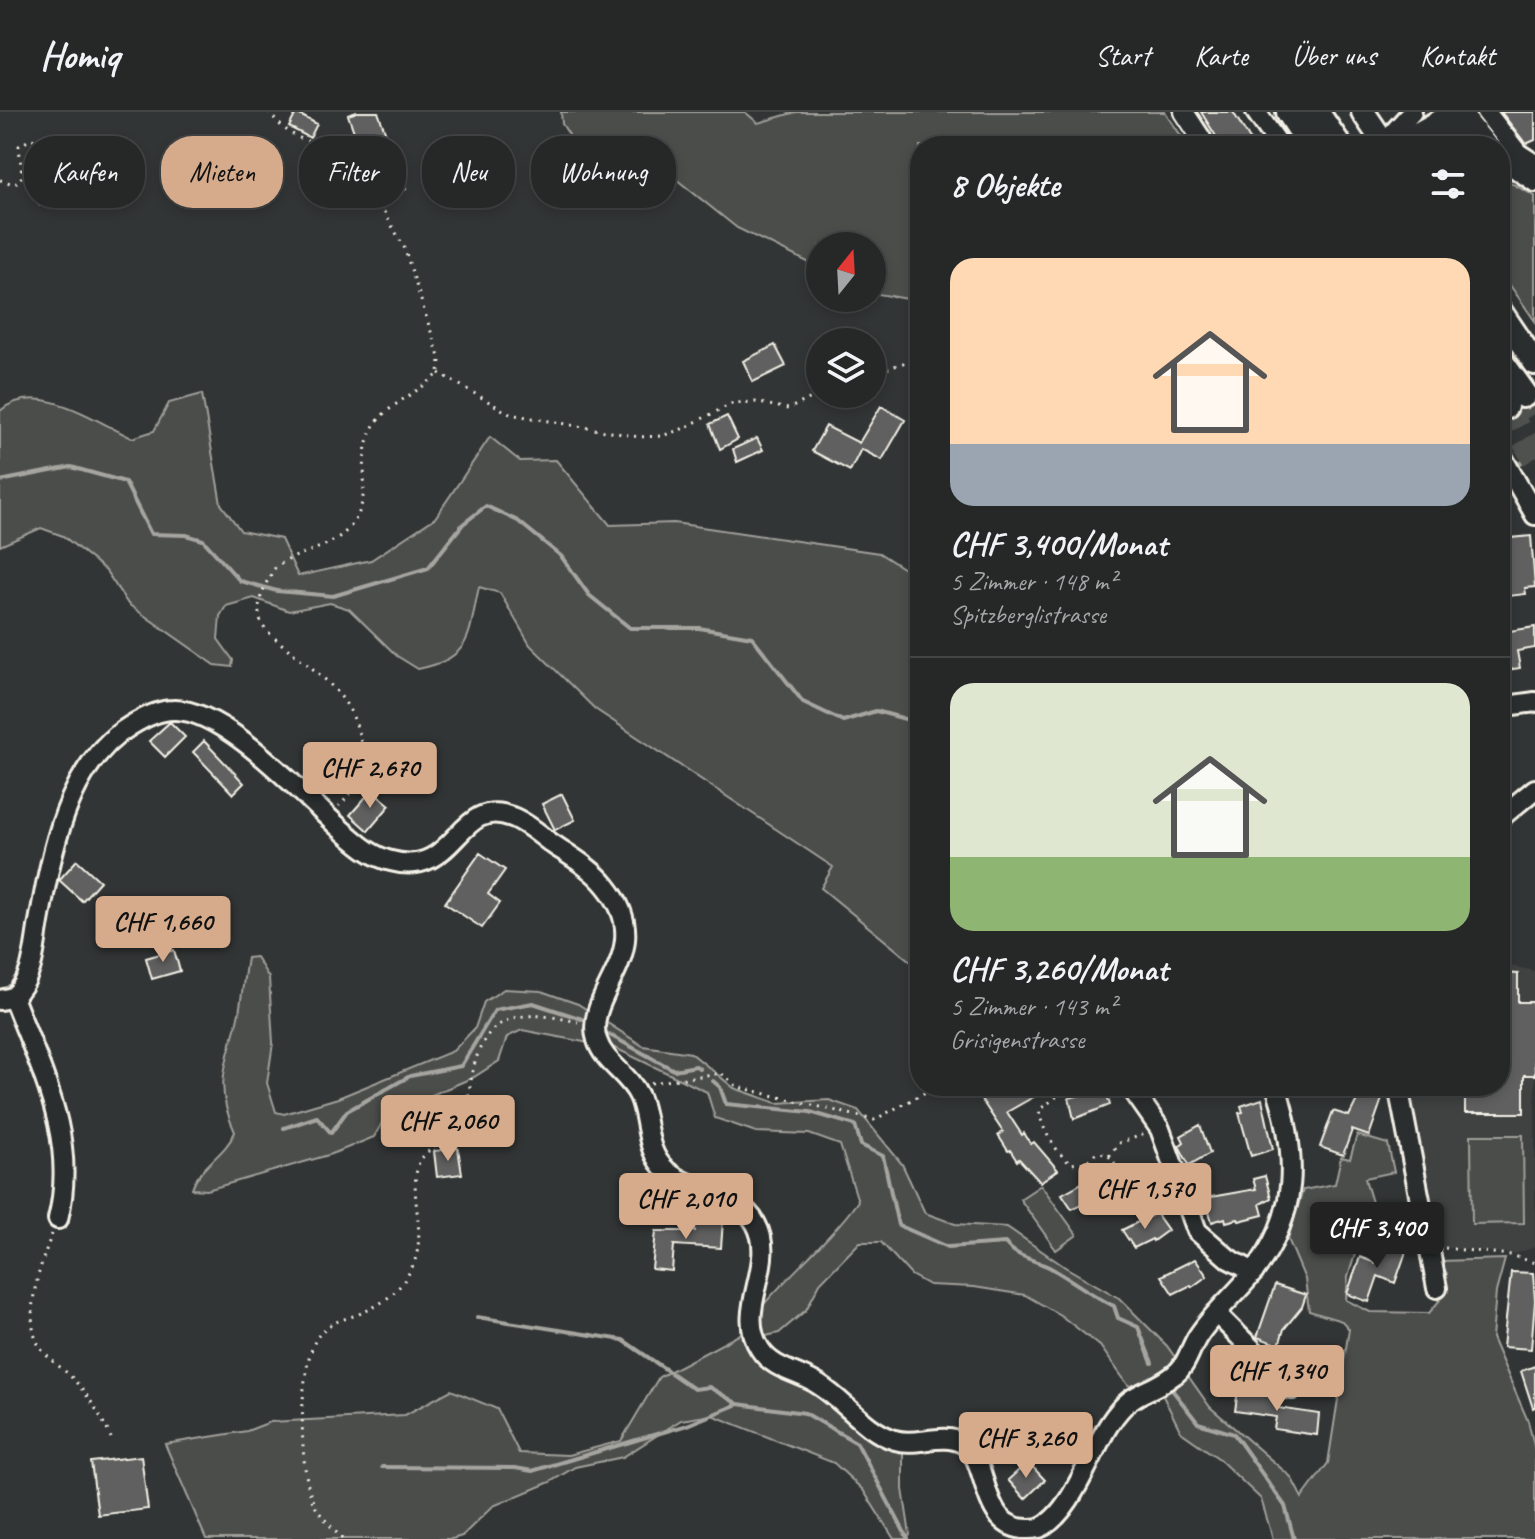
<!DOCTYPE html>
<html lang="de">
<meta charset="utf-8">
<style>
:root{--surface:#262828;--page:#323434;--text:#f1f3f6;--muted:#a4a6a8;--line:#424445;--accent:#d6ab8b}
body{margin:0;font-family:Caveat,sans-serif;background:var(--page);color:var(--text);height:100vh;display:flex;flex-direction:column;font-size:30px;white-space:nowrap}
*{box-sizing:border-box;margin:0}
p{font-size:26px;color:var(--muted)}
.icon{flex:none;width:44px;height:44px;fill:none;stroke:currentColor;stroke-width:2;stroke-linecap:round;stroke-linejoin:round}
.map{position:relative;flex:1;overflow:hidden}
.side{position:absolute;left:910px;top:24px;width:600px;height:960px;display:flex;flex-direction:column;background:var(--surface);border-radius:32px;box-shadow:0 4px 12px #0003,0 0 0 2px var(--line)}
.side>*{flex:none}
.hud{position:absolute;left:24px;top:24px;width:760px;height:72px;display:flex;gap:16px}
.needle{width:52px;rotate:18deg}
.controls{position:absolute;left:806px;top:120px;display:grid;gap:16px}
.controls a{display:grid;place-items:center;width:80px;height:80px;border-radius:50%;background:var(--surface);box-shadow:0 4px 12px #0003,0 0 0 2px var(--line);font-size:40px}
.price{position:absolute;translate:-50% -68px;padding:0 18px;border-radius:8px;background:var(--accent);color:#111;font-size:26px;line-height:52px;filter:drop-shadow(0 2px 4px #0008)}
.price::after{content:'';position:absolute;left:50%;top:48px;width:24px;height:18px;margin-left:-12px;background:inherit;clip-path:polygon(0 0,100% 0,50% 100%)}
.price.active{background:#222;color:#fff}
ul{padding:0;list-style:none}
li{display:grid;align-content:center;gap:16px;height:424px;padding:0 40px}
li+li{border-top:2px solid var(--line)}
li span{display:grid;place-items:center;height:248px;border-radius:24px;color:#555}
li>.icon{margin-inline-start:auto}
span .icon{width:144px;height:144px;fill:#fffc;stroke-width:1}
li b{font-size:34px}
h2{display:flex;justify-content:space-between;align-items:center;height:96px;padding:0 40px;font-size:34px}
.chip{padding:0 28px;border-radius:32px;background:var(--surface);box-shadow:0 4px 12px #0003,0 0 0 2px var(--line);font-size:28px;line-height:72px}
.chip.active{background:var(--accent);color:#111}
header{display:flex;align-items:center;gap:48px;box-sizing:border-box;height:112px;padding:0 40px;background:var(--surface);border-bottom:2px solid var(--line)}
header strong{font-size:38px}
nav{display:flex;gap:44px;margin-inline-start:auto;font-size:28px}
.map>svg:first-child{display:block}
.built{fill:#404242}
.green{fill:#4b4d4c;stroke:#a09f9a;stroke-width:2}
.lines{fill:none;stroke-linecap:round;stroke-linejoin:round}
.stream{stroke:#a6a5a0;stroke-width:4}
.building{fill:#5f605f;stroke:#f4f1e8;stroke-width:2}
.highway-tunnel{stroke:#4f5150;stroke-width:26;stroke-dasharray:26 13;stroke-linecap:butt}
.minor-casing{stroke:#f4f1e8;stroke-width:24}
.major-casing{stroke:#f4f1e8;stroke-width:28}
.highway-casing{stroke:#f4f1e8;stroke-width:32}
.path{stroke:#f4f1e8;stroke-width:3;stroke-dasharray:2 6;stroke-linecap:butt}
.minor{stroke:#2a2d2e;stroke-width:18}
.major{stroke:#2a2d2e;stroke-width:22}
.highway{stroke:#2a2d2e;stroke-width:26}
</style>
<header>
<strong>Homiq</strong>
<nav><a>Start</a><a>Karte</a><a>Über uns</a><a>Kontakt</a></nav>
</header>
<div class="map">
<svg width="1535" height="1427" viewBox="0 0 1535 1427">
<rect width="100%" height="100%" fill="#323535"/>
<filter id="ink" filterUnits="userSpaceOnUse"><feTurbulence type="fractalNoise" baseFrequency=".0125" numOctaves="2"/><feDisplacementMap in="SourceGraphic" scale="16" xChannelSelector="R" yChannelSelector="G"/><feConvolveMatrix kernelMatrix="1 2 1 2 8 2 1 2 1" color-interpolation-filters="sRGB"/></filter>
<g filter="url(#ink)">
<path class="built" d="M1500,847L1507,853L1535,859V1135L1514,1142L1437,1135L1404,974H1500Z"/>
<path class="green" d="M561,0H745L758,11L796,0H1165L1188,34H920V189L872,181V134H820V156L737,116L656,51L581,41L562,12Z
M1500,65L1535,84V209L1500,159Z
M202,282L221,392L241,419L281,427L298,464L371,448L435,406L490,325L520,349L556,348L610,413L674,411L879,441L920,467V850L915,853L821,776L833,755L595,597L530,533L500,481L479,475C468,522 474,546 418,557L397,544L349,497L330,491L289,499L254,486L226,494L220,504L218,527L233,548L232,555L215,553L128,492L106,459L63,424L41,416L0,434V299C37,267 95,309 132,326L154,319L169,291Z
M256,845L269,866L273,931L267,971L276,1000L284,1002L338,986L453,939L475,916L484,890L504,877L541,879L578,892L643,934L691,941L734,976L777,991L829,988L858,998L902,1052L925,1101L955,1112L1007,1115L1065,1155L1119,1186L1167,1234L1210,1295L1291,1365L1302,1386L1328,1351L1349,1217L1342,1209L1309,1199L1305,1167L1288,1127L1303,1078L1335,1072L1341,1045L1350,1047L1357,1023L1388,1032L1394,1060L1365,1066C1368,1082 1384,1120 1381,1132L1370,1128L1365,1141L1356,1139L1348,1165L1346,1188L1370,1200L1429,1201L1440,1188L1437,1184L1443,1165L1447,1162L1440,1149L1505,1147L1496,1180L1492,1226L1528,1309L1535,1338V1427H1273L1261,1387L1218,1346L1181,1320L1163,1284L1128,1273L1100,1234L1060,1203L1025,1183L974,1175L929,1173L911,1163L881,1130H860L820,1171L806,1198L779,1221L757,1226L753,1205C786,1164 827,1132 858,1089L840,1033L809,1022L756,1020L715,1006L707,980L615,936L522,918L507,925L499,949L474,965L387,1002L374,1025L332,1042L207,1078L192,1077C200,1053 225,1043 235,1020C212,971 228,949 239,901C242,883 244,864 247,846Z
M1471,1023H1523L1524,1111L1472,1112Z
M1041,1073L1077,1123L1056,1138L1020,1087Z
M746,1214L751,1227L903,1334V1377L910,1423L905,1427H894L863,1378L834,1351L712,1303L681,1308L623,1345L575,1355L550,1370L493,1394L462,1424L452,1427H206L165,1332L247,1319L270,1310L405,1303L451,1278L497,1297L519,1341L568,1343L621,1329L659,1265L739,1223Z"/>
<g class="lines">
<path class="stream" d="M1515,355L1535,340
M0,369L71,355L125,370L151,422L186,423L203,428L240,469L277,479L333,484L428,456L463,412L486,394L518,409L561,444L589,483L630,516H699L752,525L803,590L843,609L876,599L920,611
M606,921L674,958L696,954L700,957
M713,969L720,975L726,992L810,1000L855,1013L861,1033L883,1044L898,1113L948,1135L1005,1131C1016,1145 1033,1147 1049,1155C1071,1167 1091,1183 1114,1194L1118,1206L1138,1215L1152,1251
M284,1016L317,1005L331,1021L347,999L410,964L461,954L495,898L533,891L582,907
M477,1205L623,1228L694,1277L709,1275L738,1292L805,1301L857,1331L908,1427
M1173,1279L1198,1311L1234,1322L1285,1394L1294,1427
M382,1355L515,1356L532,1359L687,1313L738,1292"/>
</g>
<path class="building" d="M357,0H378L386,22L358,31L348,3Z
M1201,0H1233L1254,34H1222Z
M1501,0H1535V28L1526,32Z
M296,1L317,12L310,26L289,15Z
M393,56L406,77L386,89L373,69Z
M43,62L55,84L40,93L28,71Z
M775,233L786,254L753,270L743,249Z
M881,294L905,308L882,348L861,337L850,359L812,339L826,314L859,331Z
M727,304L738,327L720,337L710,312Z
M757,326L763,338L737,350L733,337Z
M1531,424L1535,475L1525,476L1526,482L1500,485V427Z
M1535,515V536L1517,539L1520,556L1500,559L1503,520Z
M170,610L185,625L165,645L149,629Z
M204,629L244,671L233,682L193,640Z
M372,678L390,693L368,719L350,703Z
M562,682L575,708L555,718L542,692Z
M480,741L505,758L488,782L500,791L482,816L445,791Z
M77,748L100,769L82,789L59,768Z
M174,838L180,859L152,867L146,846Z
M1500,861L1518,862V890H1533L1535,963H1524V1001H1465V974H1500Z
M1001,974H1053L1007,1000L1022,1023L1024,1021L1031,1032L1034,1030L1058,1058L1040,1070L1019,1047L1017,1049L1010,1038L1008,1039L998,1023L1003,1020L981,987Z
M1105,977L1110,993L1074,1007L1069,986Z
M1361,980L1382,987L1369,1024L1352,1018L1343,1043L1320,1035L1333,999L1349,1004Z
M1262,987L1273,1037L1251,1044L1239,1001L1243,1000L1241,994Z
M1200,1013L1210,1041L1189,1053L1179,1034L1184,1030L1181,1024Z
M458,1036L462,1062L437,1065L434,1039Z
M1107,1057L1117,1073L1072,1097L1062,1082Z
M1265,1064L1271,1086L1260,1092L1263,1103L1239,1109L1238,1107L1226,1110L1225,1106L1212,1110L1205,1086L1256,1077L1253,1067Z
M1156,1101L1168,1118L1153,1129L1152,1127L1134,1136L1122,1118Z
M696,1106L723,1108L721,1136L674,1133L672,1159L652,1157L656,1119H695Z
M1387,1127L1408,1134L1395,1171L1378,1164L1369,1190L1347,1182L1360,1145L1375,1151L1378,1144L1381,1145Z
M1195,1147L1207,1164L1192,1175L1191,1173L1173,1182L1161,1164Z
M1511,1160L1533,1161L1535,1189L1531,1237L1503,1235Z
M1275,1173L1306,1183L1302,1195L1284,1217L1279,1233L1257,1225Z
M1535,1254V1295L1533,1296L1521,1259Z
M1238,1278L1279,1284L1278,1296L1319,1302L1317,1323L1274,1317L1276,1305L1235,1299Z
M141,1344L148,1397L98,1403L91,1350Z
M1028,1350L1045,1368L1025,1387L1008,1368Z"/>
<g class="lines">
<path class="highway-tunnel" d="M1523,282L1535,301
M1504,294L1535,346"/>
<defs>
<path id="minor" d="M1184,0L1201,26
M1256,0L1280,34
M1486,0L1518,41L1535,52
M1384,31L1404,27L1449,2L1467,8L1488,34
M1384,31L1412,0
M1421,34C1439,14 1455,13 1477,27
M1500,46L1535,70
M1500,341L1535,403
M1500,595L1535,590
M1500,706L1535,677
M13,885C41,959 78,1027 58,1107
M0,888L13,885C34,866 34,837 39,810C51,742 67,652 130,614C143,606 158,598 173,598C225,596 303,684 342,718C357,731 371,744 391,749C457,767 457,683 512,705C526,710 539,722 551,731C570,744 592,756 606,774C660,840 582,881 597,928C604,951 629,962 639,984C650,1009 644,1039 667,1059C694,1082 738,1079 756,1112C778,1152 734,1198 760,1237C773,1258 800,1260 819,1273C845,1289 865,1319 895,1328C917,1335 942,1319 964,1332C992,1349 977,1427 1039,1416C1071,1404 1091,1339 1110,1311C1133,1276 1147,1284 1174,1263C1187,1254 1190,1236 1198,1224C1213,1201 1235,1183 1252,1162C1300,1102 1298,1044 1276,974
M1130,974L1160,1017L1197,1119L1229,1147L1254,1160
M1398,974L1437,1176
M1216,1201L1292,1277"/>
<path id="major" d="M1363,0L1386,34
M1500,199L1535,251"/>
<path id="highway" d="M1290,0L1312,34
M1315,0L1338,34
M1500,250L1523,282
M1500,288L1504,294"/>
</defs>
<use href="#minor" class="minor-casing"/>
<use href="#major" class="major-casing"/>
<use href="#highway" class="highway-casing"/>
<path class="path" d="M269,0C288,26 310,32 341,37C350,38 357,39 364,45L366,68L404,135L440,248L439,261C420,281 381,294 370,321C357,351 374,387 350,415C329,439 298,438 275,456C264,473 251,498 265,517C304,555 353,574 361,633C364,660 358,675 339,694
M0,68L14,72L19,70L22,64L19,34L31,27L44,29L111,65
M439,261L510,302L639,325L662,324L682,317L733,291L755,290L788,297L820,282
M872,262L920,245
M651,971L721,961L738,975L874,1008L937,974
M1078,974L1063,980L1039,998C1042,1018 1055,1039 1071,1052L1086,1050L1096,1041C1111,1041 1113,1049 1120,1060L1111,1063
M1109,1044L1119,1031L1145,1022
M1153,1101L1169,1091
M52,1122C41,1150 21,1207 40,1235C48,1248 65,1257 75,1269C90,1286 102,1305 111,1326
M1445,1136L1511,1143L1535,1151
M342,1427C334,1417 322,1406 315,1394C298,1364 297,1250 319,1223C331,1208 345,1208 361,1201C384,1192 403,1176 413,1153C427,1121 410,1089 417,1057C422,1035 447,1032 457,1014C470,993 469,967 477,944C494,894 537,901 578,910"/>
<use href="#minor" class="minor"/>
<use href="#major" class="major"/>
<use href="#highway" class="highway"/>
</g>
</g>
</svg>
<div class="controls">
<a><svg class="needle" viewBox="-14 -14 28 28"><path d="M0-13l5 13h-10z" fill="#e53935"/><path d="M0 13l5-13h-10z" fill="#a4a6a8"/></svg></a>
<a><svg class="icon" aria-label="layers" viewBox="0 0 24 24"><path d="M12 4l9 5-9 5-9-5zM3 14l9 5 9-5"/></svg></a>
</div>
<b class="price" style="left:370px;top:698px">CHF 2,670</b>
<b class="price" style="left:163px;top:852px">CHF 1,660</b>
<b class="price" style="left:448px;top:1051px">CHF 2,060</b>
<b class="price" style="left:1145px;top:1119px">CHF 1,570</b>
<b class="price" style="left:686px;top:1129px">CHF 2,010</b>
<b class="price active" style="left:1377px;top:1158px">CHF 3,400</b>
<b class="price" style="left:1277px;top:1301px">CHF 1,340</b>
<b class="price" style="left:1026px;top:1368px">CHF 3,260</b>
<div class="hud">
<a class="chip">Kaufen</a>
<a class="chip active">Mieten</a>
<a class="chip">Filter</a>
<a class="chip">Neu</a>
<a class="chip">Wohnung</a>
</div>
<section class="side">
<h2>8 Objekte<svg class="icon" aria-label="filters" viewBox="0 0 24 24"><path d="M4 7h16M4 17h16"/><circle cx="9" cy="7" r="2"/><circle cx="15" cy="17" r="2"/></svg></h2>
<ul>
<li><span style="background:linear-gradient(#ffd9b3 75%,#9aa5b1 0)"><svg class="icon" aria-label="home" viewBox="0 0 24 24"><path d="M3 11l9-7 9 7M6 9v11h12V9"/></svg></span><div><b>CHF 3,400/Monat</b><p>5 Zimmer · 148 m²</p><p>Spitzberglistrasse</p></div></li>
<li><span style="background:linear-gradient(#dfe7d0 70%,#8fb573 0)"><svg class="icon" aria-label="home" viewBox="0 0 24 24"><path d="M3 11l9-7 9 7M6 9v11h12V9"/></svg></span><div><b>CHF 3,260/Monat</b><p>5 Zimmer · 143 m²</p><p>Grisigenstrasse</p></div></li>
</ul>
</section>
</div>
